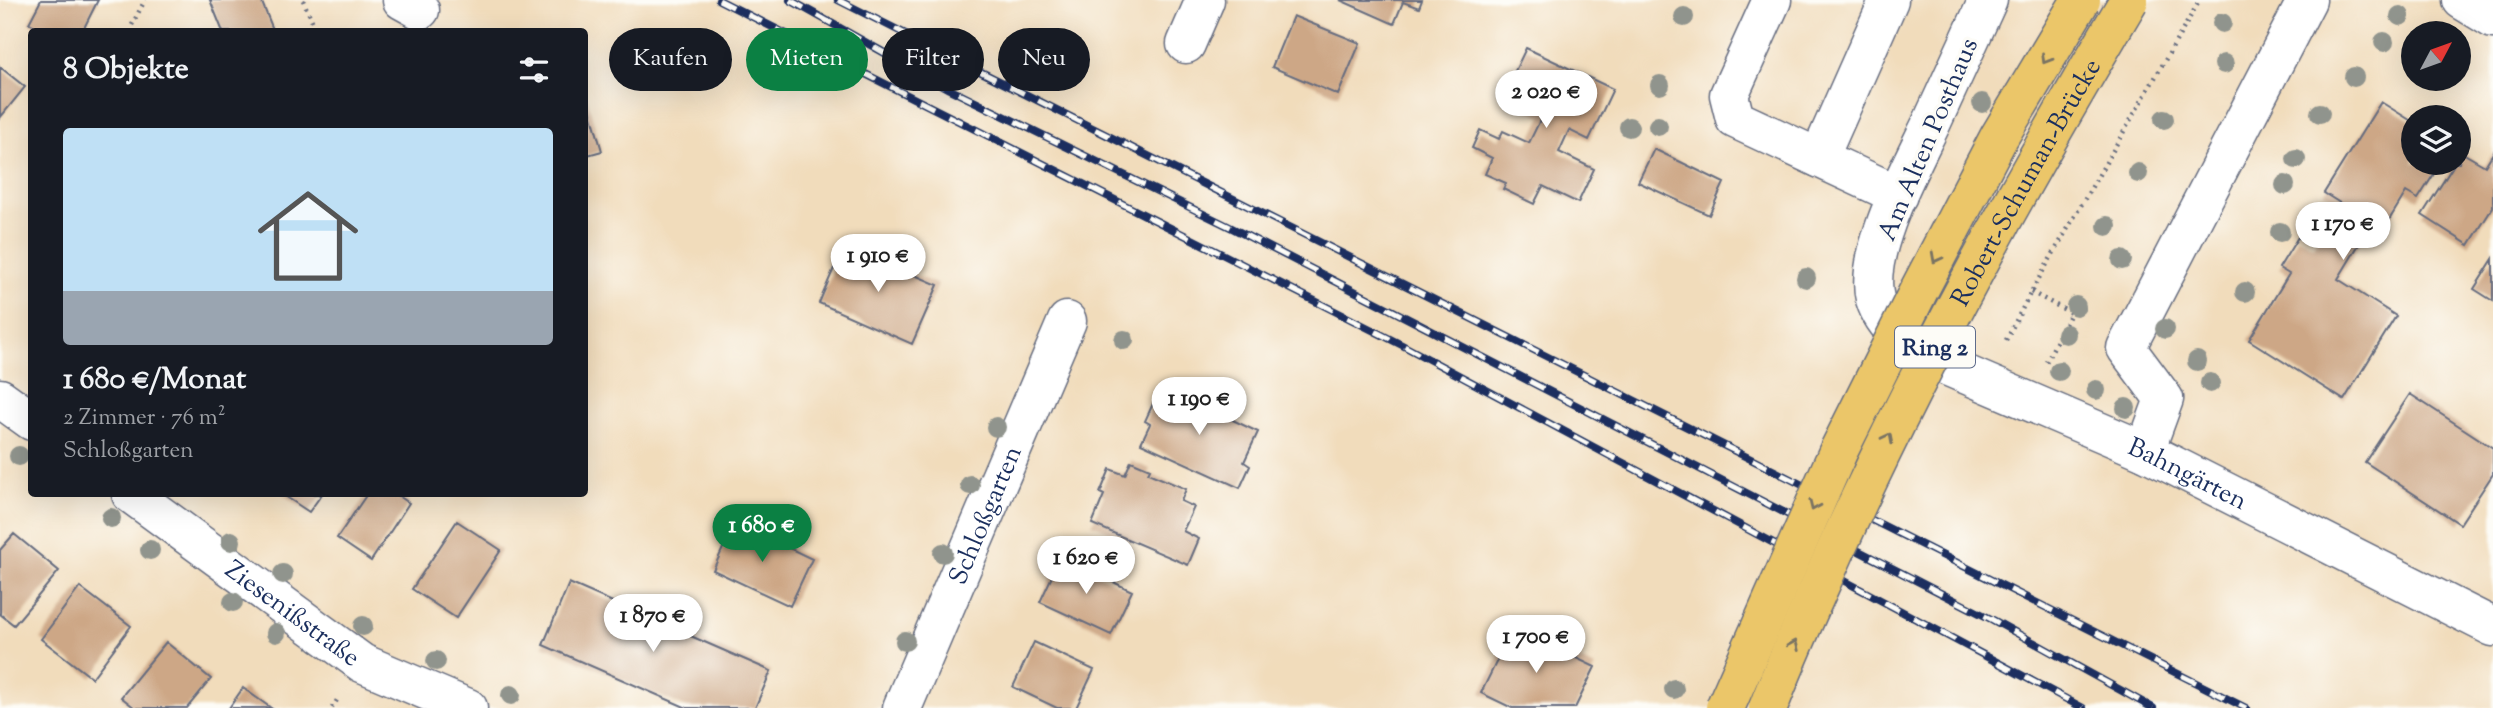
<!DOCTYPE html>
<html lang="de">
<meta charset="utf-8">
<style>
:root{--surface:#171b24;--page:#242831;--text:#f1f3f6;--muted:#9ea1a6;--line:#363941;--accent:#0b8043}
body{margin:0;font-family:"Sorts Mill Goudy",serif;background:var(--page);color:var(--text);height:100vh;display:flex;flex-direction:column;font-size:26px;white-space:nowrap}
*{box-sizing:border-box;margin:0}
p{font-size:23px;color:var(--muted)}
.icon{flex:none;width:38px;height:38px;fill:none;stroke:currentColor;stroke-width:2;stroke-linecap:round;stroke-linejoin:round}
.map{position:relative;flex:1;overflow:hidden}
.side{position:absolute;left:28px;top:28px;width:560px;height:469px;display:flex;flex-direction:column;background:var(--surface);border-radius:7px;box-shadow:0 7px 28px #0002}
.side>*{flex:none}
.banner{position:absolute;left:609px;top:28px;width:665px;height:63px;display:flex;gap:14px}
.needle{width:46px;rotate:49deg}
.tools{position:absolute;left:2401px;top:21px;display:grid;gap:14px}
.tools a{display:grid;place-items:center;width:70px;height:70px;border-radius:50%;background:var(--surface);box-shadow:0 7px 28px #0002;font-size:35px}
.price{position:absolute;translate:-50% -60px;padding:0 16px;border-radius:24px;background:#fff;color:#222;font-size:23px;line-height:46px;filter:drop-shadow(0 2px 4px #0008)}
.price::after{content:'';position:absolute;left:50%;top:42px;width:21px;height:16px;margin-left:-10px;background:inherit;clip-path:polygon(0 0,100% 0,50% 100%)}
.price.on{background:var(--accent);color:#fff}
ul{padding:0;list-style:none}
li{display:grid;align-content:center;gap:14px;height:371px;padding:0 35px}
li+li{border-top:2px solid var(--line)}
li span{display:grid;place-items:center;height:217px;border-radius:7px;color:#555}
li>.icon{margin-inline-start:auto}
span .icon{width:126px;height:126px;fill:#fffc;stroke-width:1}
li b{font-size:30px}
h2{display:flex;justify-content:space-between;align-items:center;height:84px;padding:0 35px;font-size:30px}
.tag{padding:0 24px;border-radius:32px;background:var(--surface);box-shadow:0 7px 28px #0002;font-size:24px;line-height:63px}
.tag.on{background:var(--accent);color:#fff}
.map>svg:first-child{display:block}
.building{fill:#cda786}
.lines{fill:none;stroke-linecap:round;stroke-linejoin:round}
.minor-casing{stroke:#666c7f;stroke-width:41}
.path{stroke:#666c7f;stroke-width:4.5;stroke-dasharray:2 5;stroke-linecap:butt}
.minor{stroke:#fff;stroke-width:38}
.rail-casing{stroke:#1b2f5e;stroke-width:8}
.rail{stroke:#fdfcf7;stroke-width:5;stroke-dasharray:16;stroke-linecap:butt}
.major-bridge-casing{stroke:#666c7f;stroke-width:41;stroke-linecap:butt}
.major-bridge{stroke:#ebc669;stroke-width:38}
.tree{fill:#90948d}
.oneway{stroke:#797363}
.labels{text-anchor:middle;stroke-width:7;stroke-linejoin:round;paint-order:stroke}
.shield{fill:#fdfcf7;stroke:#5f6c8c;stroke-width:2}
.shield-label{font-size:24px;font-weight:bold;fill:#1b2f5e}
.street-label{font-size:26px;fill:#1b2f5e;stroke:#fdfcf7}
</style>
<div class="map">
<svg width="2493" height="708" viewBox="0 0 2493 708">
<rect width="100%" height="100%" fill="#fdfcf7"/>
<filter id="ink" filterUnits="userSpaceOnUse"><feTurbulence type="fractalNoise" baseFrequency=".0143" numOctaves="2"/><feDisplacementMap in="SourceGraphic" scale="14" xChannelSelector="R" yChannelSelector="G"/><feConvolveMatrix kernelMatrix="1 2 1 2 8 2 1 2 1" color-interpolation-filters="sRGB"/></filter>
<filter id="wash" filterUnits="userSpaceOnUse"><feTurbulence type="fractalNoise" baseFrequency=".00686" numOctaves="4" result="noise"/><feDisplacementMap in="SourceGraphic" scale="28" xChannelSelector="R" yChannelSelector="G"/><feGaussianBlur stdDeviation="1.57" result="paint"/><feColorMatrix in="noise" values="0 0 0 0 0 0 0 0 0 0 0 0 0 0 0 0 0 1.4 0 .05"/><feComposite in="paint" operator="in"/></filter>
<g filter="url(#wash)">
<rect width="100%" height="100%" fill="#f1dcbb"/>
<g id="blocks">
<path class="building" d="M41,0H98L82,32H46L29,23Z
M210,0H261L274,32H223Z
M1340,0H1422L1419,8L1403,2L1394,24Z
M1293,16L1360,43L1338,95L1272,67Z
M1526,48L1613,89L1589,140L1569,130L1559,152L1594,169L1578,203L1543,186L1534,204L1503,189L1506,183L1485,174L1492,158L1472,148L1480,130L1499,139L1503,131L1529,143L1542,116L1502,98Z
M0,67L25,87L0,118Z
M584,88L602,151L584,156Z
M2381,102L2413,122V163H2441L2418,199L2406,192L2386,225L2375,218L2338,279L2396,316L2344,400L2249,340L2289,274L2279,268L2298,237L2313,246L2340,203L2324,193Z
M1654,149L1724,183L1709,215L1638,182Z
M2461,152L2485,166L2493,153V207L2469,245L2422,215L2455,163H2459Z
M844,245L938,285L912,344L819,303Z
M2493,259V301L2474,289Z
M1161,386L1258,432L1244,462L1250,466L1240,488L1141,443L1150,424L1145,421Z
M2410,394L2493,448V474L2460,524L2365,462Z
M1131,461L1150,469L1148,473L1186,489L1181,501L1194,507L1183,531L1199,539L1188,565L1092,524L1104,495L1100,493L1110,469L1125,475Z
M282,494H322L309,512Z
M367,494H396L409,503L371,561L337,538Z
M457,521L501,550L456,618L412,589Z
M735,522L812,559L790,606L713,570Z
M14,534L59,571L14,625L0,614V550Z
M1061,557L1132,591L1111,635L1040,602Z
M569,583L771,671L755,708H687L543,645Z
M80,587L131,626L92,678L41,639Z
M1513,628L1595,667L1575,708H1512L1481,693Z
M166,642L211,679L187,708H135L121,697Z
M1034,642L1094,670L1076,708H1057L1013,687Z
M243,688L271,708H229Z"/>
</g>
</g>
<g filter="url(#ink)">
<use href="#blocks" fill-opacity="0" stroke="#666c7f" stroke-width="2"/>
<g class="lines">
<defs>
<g id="minor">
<path d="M402,0L420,10"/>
<path d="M1772,0L1729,95L1735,119L1898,195"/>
<path id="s1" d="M1988,0C1969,41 1951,81 1932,122C1912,164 1863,252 1875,299C1884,329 1911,346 1937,362L2145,451L2493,627"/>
<path d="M2462,0L2493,19"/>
<path d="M1186,44L1205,0"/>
<path d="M1819,158L1889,0"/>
<path d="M0,398L32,421"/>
<path d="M2145,451L2164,399L2126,348L2307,0"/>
<path id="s2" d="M131,494L362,663L468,708"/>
<path id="s3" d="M902,708L1067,321"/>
</g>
</defs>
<use href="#minor" class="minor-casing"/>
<path class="path" d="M303,0L317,32
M132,25L145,0
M2031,292L2071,313L2044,366
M2006,340L2031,292L2200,0
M332,708L339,697"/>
<use href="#minor" class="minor"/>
<defs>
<path id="rail" d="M719,0L1402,345L2083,708
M790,0L949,89L1232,228L1993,620L2153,708
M838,0L2246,708"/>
</defs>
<use href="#rail" class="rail-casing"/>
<use href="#rail" class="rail"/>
<defs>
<g id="major-bridge">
<path d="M1725,708L1838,452L1919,290L1999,137L2081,0"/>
<path id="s4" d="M1768,708C1788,655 1812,604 1835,552C1921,362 2022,180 2129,0"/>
</g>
</defs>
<use href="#major-bridge" class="major-bridge-casing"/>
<use href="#major-bridge" class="major-bridge"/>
</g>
<g class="tree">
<circle cx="2400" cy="16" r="10"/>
<circle cx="1684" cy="17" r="10"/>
<circle cx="2222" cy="23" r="10"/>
<circle cx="2384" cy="42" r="10"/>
<circle cx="2224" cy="64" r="10"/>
<circle cx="2354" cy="77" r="10"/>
<circle cx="1660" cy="85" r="10"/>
<circle cx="1982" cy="103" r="10"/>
<circle cx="2320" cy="113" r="10"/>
<circle cx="2164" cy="119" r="10"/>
<circle cx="1658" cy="126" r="10"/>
<circle cx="1629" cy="127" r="10"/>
<circle cx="2296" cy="159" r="10"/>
<circle cx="2138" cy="173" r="10"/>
<circle cx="2285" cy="185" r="10"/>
<circle cx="2107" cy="226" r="10"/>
<circle cx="2280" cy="232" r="10"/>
<circle cx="2122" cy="260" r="10"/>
<circle cx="1806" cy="278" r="10"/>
<circle cx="2245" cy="292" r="10"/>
<circle cx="2076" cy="306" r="10"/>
<circle cx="2165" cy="329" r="10"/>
<circle cx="2066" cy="334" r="10"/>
<circle cx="1124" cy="340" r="10"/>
<circle cx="2197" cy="361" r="10"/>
<circle cx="2059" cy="371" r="10"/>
<circle cx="2210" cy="383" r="10"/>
<circle cx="2096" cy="390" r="10"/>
<circle cx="2126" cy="408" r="10"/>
<circle cx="996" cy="427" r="10"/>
<circle cx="19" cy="456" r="10"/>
<circle cx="970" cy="485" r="10"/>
<circle cx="111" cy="518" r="10"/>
<circle cx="231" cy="541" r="10"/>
<circle cx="150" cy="550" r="10"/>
<circle cx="943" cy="553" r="10"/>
<circle cx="283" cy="574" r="10"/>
<circle cx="233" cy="602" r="10"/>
<circle cx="363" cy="626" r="10"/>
<circle cx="276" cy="633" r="10"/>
<circle cx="905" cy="641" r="10"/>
<circle cx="436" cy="661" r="10"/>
<circle cx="1674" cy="689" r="10"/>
<circle cx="511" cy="695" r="10"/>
</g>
<defs><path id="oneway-chevron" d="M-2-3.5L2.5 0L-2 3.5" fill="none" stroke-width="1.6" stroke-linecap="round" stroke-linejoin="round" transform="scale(1.75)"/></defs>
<g class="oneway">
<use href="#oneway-chevron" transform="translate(2046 59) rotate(121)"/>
<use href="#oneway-chevron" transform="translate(1936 258) rotate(118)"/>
<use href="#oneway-chevron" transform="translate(1888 438) rotate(-63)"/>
<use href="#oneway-chevron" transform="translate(1814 506) rotate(114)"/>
<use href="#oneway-chevron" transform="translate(1794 645) rotate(-67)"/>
</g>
</g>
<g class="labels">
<rect class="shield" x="1895" y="326.5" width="80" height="41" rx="5"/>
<g class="shield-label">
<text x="1935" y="355">Ring 2</text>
</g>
<g class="street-label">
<text transform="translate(1927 139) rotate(-67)" y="9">Am Alten Posthaus</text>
<text dy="9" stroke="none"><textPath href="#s4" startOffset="586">Robert-Schuman-Brücke</textPath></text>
<text dy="9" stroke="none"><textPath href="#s1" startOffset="688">Bahngärten</textPath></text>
<text dy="9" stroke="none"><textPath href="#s3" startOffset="210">Schloßgarten</textPath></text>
<text dy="9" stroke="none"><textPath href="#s2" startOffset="201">Ziesenißstraße</textPath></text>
</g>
</g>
</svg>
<div class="tools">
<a><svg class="needle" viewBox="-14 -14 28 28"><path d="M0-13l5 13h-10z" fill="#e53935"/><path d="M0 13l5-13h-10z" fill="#9ea1a6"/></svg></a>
<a><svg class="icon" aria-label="layers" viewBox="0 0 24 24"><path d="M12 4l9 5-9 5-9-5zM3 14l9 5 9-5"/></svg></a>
</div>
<b class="price" style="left:1546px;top:130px">2 020 €</b>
<b class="price" style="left:2343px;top:262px">1 170 €</b>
<b class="price" style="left:878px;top:294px">1 910 €</b>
<b class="price" style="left:1199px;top:437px">1 190 €</b>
<b class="price on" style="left:762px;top:564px">1 680 €</b>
<b class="price" style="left:1086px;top:596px">1 620 €</b>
<b class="price" style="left:653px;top:654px">1 870 €</b>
<b class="price" style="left:1536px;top:675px">1 700 €</b>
<div class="banner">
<a class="tag">Kaufen</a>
<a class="tag on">Mieten</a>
<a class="tag">Filter</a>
<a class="tag">Neu</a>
</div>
<section class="side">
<h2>8 Objekte<svg class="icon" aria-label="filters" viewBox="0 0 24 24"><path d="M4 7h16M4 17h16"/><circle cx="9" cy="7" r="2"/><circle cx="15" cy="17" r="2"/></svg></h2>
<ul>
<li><span style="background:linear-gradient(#bfe0f5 75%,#9aa5b1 0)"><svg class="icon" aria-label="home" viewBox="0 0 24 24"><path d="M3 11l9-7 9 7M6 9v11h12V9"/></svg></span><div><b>1 680 €/Monat</b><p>2 Zimmer · 76 m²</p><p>Schloßgarten</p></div></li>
</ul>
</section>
</div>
